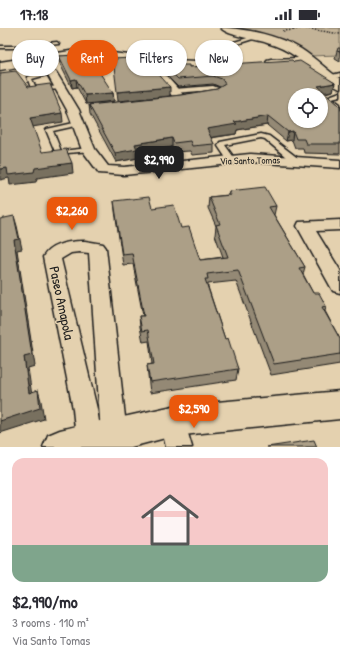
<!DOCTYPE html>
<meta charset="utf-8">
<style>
:root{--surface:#fff;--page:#f7f7f7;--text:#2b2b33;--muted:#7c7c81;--line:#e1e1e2;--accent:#ea580c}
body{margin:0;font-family:"Patrick Hand",sans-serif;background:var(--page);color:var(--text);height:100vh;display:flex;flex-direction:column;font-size:15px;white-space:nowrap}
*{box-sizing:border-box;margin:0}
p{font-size:13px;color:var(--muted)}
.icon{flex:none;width:22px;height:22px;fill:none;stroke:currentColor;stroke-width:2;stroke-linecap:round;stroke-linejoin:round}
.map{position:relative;height:419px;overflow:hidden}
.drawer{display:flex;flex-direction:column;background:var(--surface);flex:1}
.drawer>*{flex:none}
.hud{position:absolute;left:12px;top:12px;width:316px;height:36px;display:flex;gap:8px}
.fabs{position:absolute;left:288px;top:60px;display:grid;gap:8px}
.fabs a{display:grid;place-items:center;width:40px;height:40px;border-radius:50%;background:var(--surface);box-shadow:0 1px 3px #0004;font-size:20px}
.price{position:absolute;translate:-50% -34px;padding:0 9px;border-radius:8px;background:var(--accent);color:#fff;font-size:13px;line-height:26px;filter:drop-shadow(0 1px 2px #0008)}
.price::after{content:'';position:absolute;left:50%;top:24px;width:12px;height:9px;margin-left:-6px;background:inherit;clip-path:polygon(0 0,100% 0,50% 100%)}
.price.active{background:#222;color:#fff}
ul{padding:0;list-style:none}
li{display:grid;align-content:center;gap:8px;height:212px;padding:0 12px}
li+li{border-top:1px solid var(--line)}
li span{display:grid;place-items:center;height:124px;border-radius:12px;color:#555}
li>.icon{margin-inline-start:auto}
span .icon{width:72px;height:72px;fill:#fffc;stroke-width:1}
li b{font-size:17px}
.chip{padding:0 14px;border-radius:18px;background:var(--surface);box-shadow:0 1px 3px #0004;font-size:14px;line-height:36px}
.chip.active{background:var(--accent);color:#fff}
.status{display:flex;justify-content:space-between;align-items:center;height:28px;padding:0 20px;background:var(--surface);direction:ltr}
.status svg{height:11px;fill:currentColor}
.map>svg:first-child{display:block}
.green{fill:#c3b397;stroke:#70685a}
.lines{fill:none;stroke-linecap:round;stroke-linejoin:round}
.lane-casing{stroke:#1c1c1c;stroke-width:3}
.street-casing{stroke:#1c1c1c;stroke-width:3}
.secondary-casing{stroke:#1c1c1c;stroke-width:3}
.path{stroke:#1c1c1c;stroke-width:1.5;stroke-dasharray:1.5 1.5;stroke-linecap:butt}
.lane{fill:#e4d1af;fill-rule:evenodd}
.street{fill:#e4d1af;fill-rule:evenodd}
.secondary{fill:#e4d1af;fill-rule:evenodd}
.wall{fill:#948974;stroke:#1c1c1c}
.shaded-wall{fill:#786f5e;stroke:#1c1c1c}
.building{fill:#ac9f87;stroke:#1c1c1c;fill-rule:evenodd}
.labels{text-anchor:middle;stroke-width:3;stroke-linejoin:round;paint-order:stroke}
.far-street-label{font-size:10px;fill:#1c1c1c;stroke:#e4d1af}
.near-street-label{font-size:14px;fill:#1c1c1c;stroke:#e4d1af}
</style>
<div class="status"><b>17:18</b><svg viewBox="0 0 49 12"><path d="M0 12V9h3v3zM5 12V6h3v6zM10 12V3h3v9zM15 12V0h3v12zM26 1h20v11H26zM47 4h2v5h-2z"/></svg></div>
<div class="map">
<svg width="340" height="419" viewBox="0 0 340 419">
<rect width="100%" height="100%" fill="#e4d1af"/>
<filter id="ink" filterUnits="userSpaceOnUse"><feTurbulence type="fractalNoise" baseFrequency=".025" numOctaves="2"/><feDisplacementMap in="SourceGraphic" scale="8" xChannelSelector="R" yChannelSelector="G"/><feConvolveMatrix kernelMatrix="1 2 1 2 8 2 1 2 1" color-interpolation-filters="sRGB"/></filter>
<g filter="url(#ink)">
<path class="green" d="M237,0H340V27L309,28Z"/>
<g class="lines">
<defs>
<path id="lane" d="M254,8L256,10L234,17L217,30L222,38L221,39H217L213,34L212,29L231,15Z
M57,14L59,16L17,20H0V18H17Z
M51,42L54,44L53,45L32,51L36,60L60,58L63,60L62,61L32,63L27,49Z
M340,45V49L327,51L324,49Z
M213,58L221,61L223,64L214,69L211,67L217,63L213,62L174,65L171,63L174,61Z
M340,64V68L332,70L340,76V81L324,70Z
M78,94L80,95V97L53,103L61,123L89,120L92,122L91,123L56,126L46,102L47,101Z
M261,106L269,108L299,131V135H293L265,111L261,110L225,117L235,131L231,133H228L218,118L220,114Z"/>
<path id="street" d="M149,31L152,32L185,69L186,71L185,73L162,76L158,75L156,73L158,71L173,69L144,34Z
M51,41L56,44L79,82L95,121L108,138L124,139L250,126L340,132V140L250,134L124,147L99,145L82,122L67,82L46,44Z
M340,192V202L316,203L340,242V265L333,263L297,198L299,194Z
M85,213L103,216L106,220L127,407L123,416L115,419L105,416L101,407L102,411L98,419H80L76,411L73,381L43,229C51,215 71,213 85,213ZM79,224L89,225L101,406L97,381L61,231L71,225Z
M173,381L182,385L192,419H166L160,393L164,385Z"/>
<path id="secondary" d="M221,0C245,0 280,8 301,21C315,30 327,42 340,51V61L330,56L307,37L267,38L265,35L267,32L271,31L298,30C288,23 278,18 267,15C256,11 228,8 221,0Z
M70,23H94L173,32L221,34L225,35L227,38L225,41L221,42C178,42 136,32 94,29C62,28 31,37 0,42V34Z
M340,363V391L173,408L131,419H43L48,407L60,402L89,395L128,388L173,378Z"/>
</defs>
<use href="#lane" class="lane-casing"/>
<use href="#street" class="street-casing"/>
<use href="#secondary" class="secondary-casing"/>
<path class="path" d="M303,0L340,6
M293,2L303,0
M283,3L293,2"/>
<use href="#lane" class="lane"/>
<use href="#street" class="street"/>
<use href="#secondary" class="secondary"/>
</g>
<path class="wall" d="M340,20V33L335,30L337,23Z
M59,28L76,29L113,65L114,73L86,76L77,59L72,60L60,36Z
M294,34L335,55L333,63L325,65L340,78V126L304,125L303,120H295L292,112L286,113L267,97L237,102L236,106L211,110L214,116V125L192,127L190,123L174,124L172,119L138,125V130L116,134L90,86L89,77L181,67L217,61L220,59L213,56L178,59L168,49V41H172V37L189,39Z
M229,163L276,178L274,187L305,239L303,246L313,265L326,278L325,283L340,311V336L271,347L236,253L208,256V259L225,311L238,341L236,352L150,365L148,347L147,337L152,336L149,313L143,314L140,299L139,288H143L133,236L123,237L115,183L114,173L152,180L181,200L200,232L223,229L215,207L216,198L208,180L209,169L228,167Z"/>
<path class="shaded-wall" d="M76,51L77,59L72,60L71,52Z
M335,55L333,63L316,66L318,58Z
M170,59V68L118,73L117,64Z
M113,65L114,73L86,76L85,67Z
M62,85L63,94L32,99L30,90Z
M268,88L267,97L237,102L236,106L207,110V101L234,94Z
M293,103L292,112L286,113L288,104Z
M172,110V119L138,125V130L116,134L115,125L135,116Z
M72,135L73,145L37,150L36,154L10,157L9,150L0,152V141L7,140Z
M14,188L17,198L22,221L17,222L35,338L28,340L33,375L29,365L24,329L14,212Z
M38,362L41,373L44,391L0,405V393Z"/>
<path class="building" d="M338,20H340V24L337,23Z
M74,27L76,29L88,27L113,65L85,67L76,51L71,52L59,28Z
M131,30V32H137L138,36L144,35L146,42L154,41L170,59L117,64L113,31Z
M292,32L294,34L300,33L335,55L318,58L340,78V116H306L304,111H296L293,103L288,104L268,88L234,94L237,96L207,101L214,116L192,118L190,113L174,115L172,110L135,116L137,121L115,125L89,77L181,67L217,61L225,56L222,51L213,48L178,51L168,41H173L172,37H189V39L209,38L230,36ZM295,67H321V93H295Z
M16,43L28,59L50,56L62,85L30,90L42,124L66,121L72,135L35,140L34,144L8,147L7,140L0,141V48H1L0,45Z
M265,159L276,178L269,179L305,239L299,240L313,265H319L326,278L322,279L340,311V326L274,336L238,242L207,246L208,251H205L225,311L228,310L238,341L150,354L147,337L154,336L148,302L142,303L139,288H144L132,225L122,226L114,173L149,169L152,180L174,177L181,200L189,199L200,232L228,229L216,197L220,196L209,169L231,167L229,163Z
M14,188L19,211L14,212L32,327L24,329L29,365L38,362L40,380L0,393V191Z
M314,412L317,419H267Z"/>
</g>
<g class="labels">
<g class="far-street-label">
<text transform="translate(250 132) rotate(-1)" y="4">Via Santo Tomas</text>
</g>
<g class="near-street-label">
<text transform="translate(62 275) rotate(78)" y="5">Paseo Amapola</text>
</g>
</g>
</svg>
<div class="fabs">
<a><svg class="icon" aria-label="locate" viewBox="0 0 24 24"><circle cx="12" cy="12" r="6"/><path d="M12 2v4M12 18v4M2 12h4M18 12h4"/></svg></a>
</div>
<b class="price active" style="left:159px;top:152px">$2,990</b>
<b class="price" style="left:72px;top:203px">$2,260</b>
<b class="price" style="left:194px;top:401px">$2,590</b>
<div class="hud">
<a class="chip">Buy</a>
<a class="chip active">Rent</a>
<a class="chip">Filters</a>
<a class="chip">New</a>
</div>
</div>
<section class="drawer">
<ul>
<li><span style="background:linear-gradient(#f6c9c9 70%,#7fa58c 0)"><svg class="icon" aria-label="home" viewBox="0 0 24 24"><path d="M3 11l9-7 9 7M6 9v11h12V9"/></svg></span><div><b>$2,990/mo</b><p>3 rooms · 110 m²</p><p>Via Santo Tomas</p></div></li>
</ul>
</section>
